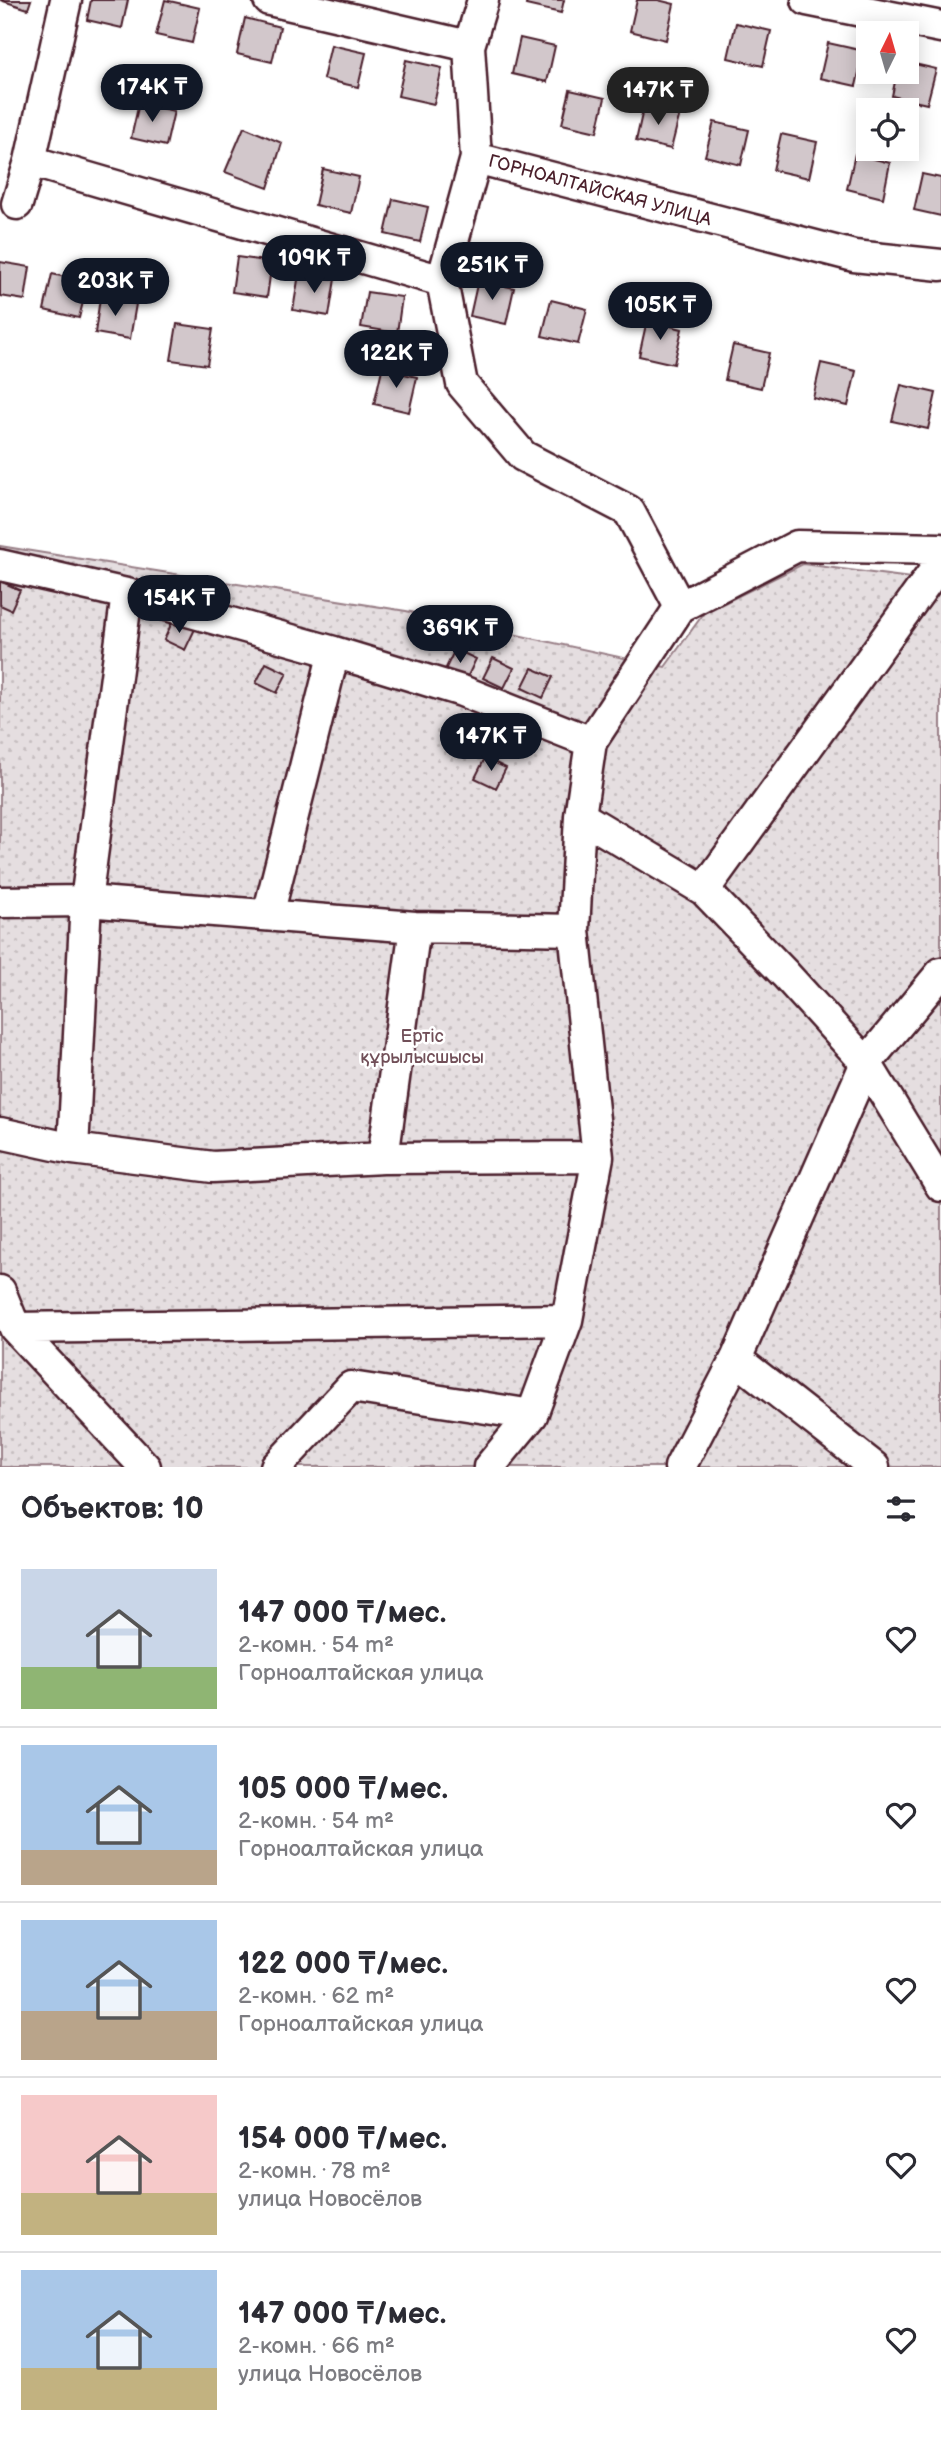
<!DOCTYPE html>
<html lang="ru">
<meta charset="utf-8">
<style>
:root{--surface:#fff;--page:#f7f7f7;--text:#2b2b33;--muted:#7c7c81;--line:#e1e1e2;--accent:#111827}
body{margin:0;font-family:"Balsamiq Sans",sans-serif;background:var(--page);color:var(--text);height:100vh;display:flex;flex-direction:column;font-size:26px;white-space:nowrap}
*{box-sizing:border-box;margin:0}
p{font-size:23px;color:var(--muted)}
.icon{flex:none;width:38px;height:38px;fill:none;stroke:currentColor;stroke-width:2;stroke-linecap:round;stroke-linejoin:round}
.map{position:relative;height:1467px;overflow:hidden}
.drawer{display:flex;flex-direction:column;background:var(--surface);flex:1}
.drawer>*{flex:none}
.needle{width:46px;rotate:5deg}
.controls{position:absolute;left:856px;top:21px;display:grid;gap:14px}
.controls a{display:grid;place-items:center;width:63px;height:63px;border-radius:0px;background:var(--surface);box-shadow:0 4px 18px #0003;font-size:35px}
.price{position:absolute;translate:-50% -60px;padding:0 16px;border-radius:24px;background:var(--accent);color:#fff;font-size:23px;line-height:46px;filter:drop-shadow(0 2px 4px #0008)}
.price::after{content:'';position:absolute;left:50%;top:42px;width:21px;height:16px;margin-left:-10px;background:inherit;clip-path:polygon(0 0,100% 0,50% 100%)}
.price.on{background:#222;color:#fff}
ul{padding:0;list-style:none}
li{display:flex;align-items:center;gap:21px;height:175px;padding:0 21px}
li+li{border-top:2px solid var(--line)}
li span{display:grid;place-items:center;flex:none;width:196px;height:140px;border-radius:0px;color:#555}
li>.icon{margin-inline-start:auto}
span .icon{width:84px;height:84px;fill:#fffc;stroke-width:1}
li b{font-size:30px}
h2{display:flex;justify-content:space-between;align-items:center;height:84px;padding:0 21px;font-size:30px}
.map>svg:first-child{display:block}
.garden{fill:url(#garden-dots);stroke:#987e86;stroke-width:2}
.building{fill:#d2c7cb;stroke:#4a1f2b;stroke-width:2}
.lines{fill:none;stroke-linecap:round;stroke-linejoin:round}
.street-casing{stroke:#4a1f2b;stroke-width:35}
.street{stroke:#fff;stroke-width:30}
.labels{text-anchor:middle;stroke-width:5;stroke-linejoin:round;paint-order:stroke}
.street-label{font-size:18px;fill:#4a1f2b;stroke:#fff}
.park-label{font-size:18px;fill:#714f58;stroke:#fff}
</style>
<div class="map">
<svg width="941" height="1467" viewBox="0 0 941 1467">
<defs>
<pattern id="garden-dots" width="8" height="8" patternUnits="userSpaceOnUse" patternTransform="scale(1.75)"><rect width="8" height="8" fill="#e5dee0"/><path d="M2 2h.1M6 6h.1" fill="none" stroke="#c6bec0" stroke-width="1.8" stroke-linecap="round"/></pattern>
</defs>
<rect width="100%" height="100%" fill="#fff"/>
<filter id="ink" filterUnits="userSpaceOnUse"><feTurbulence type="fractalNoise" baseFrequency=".0143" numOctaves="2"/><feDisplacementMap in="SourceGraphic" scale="14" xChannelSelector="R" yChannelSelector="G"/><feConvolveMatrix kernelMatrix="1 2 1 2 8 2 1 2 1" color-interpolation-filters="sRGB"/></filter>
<g filter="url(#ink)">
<path class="garden" d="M0,546L406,611L665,667L704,613L803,564L941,582V1467H0Z"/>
<path class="building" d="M0,0H31L28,9Z
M91,0H128L122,28L87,20Z
M165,0L200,8L192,43L156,35Z
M527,0H564L561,13L526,5Z
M637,0H658L674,4L666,40L630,31Z
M245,18L280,27L272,62L237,54Z
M736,23L771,31L763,66L728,58Z
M520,38L555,46L547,82L512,74Z
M828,43L864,51L856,86L820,78Z
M331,45L366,53L358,87L323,79Z
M406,60L442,68L434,104L398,96Z
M906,62L936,69L927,104L892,96L897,72H906Z
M570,90L605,98L597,132L562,124Z
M139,103L174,111L166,146L131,138Z
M644,105L680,113L671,149L636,141Z
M714,122L749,130L741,165L705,156Z
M244,127L282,143L268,188L225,172Z
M781,134L817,142L809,178L773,170Z
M855,154L890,163L883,198L847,189Z
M323,169L359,177L351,213L315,205Z
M922,174L941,178V216L914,210Z
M393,199L428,207L420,242L385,234Z
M237,257L272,262L267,297L232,292Z
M0,262L30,267L25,300L0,296Z
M52,274L88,282L79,318L44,310Z
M299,274L335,279L329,316L293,310Z
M478,280L514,288L506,324L470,316Z
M367,292L402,297L397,333L361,327Z
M100,298L136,304L130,339L95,333Z
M551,300L587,309L578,344L542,336Z
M647,320L682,329L674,364L639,356Z
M177,324L213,329L207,365L171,360Z
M733,345L769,353L761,388L725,380Z
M821,363L856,371L848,406L813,398Z
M382,369L417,377L409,412L374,404Z
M901,385L936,393L928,429L892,421Z
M0,581L20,590L11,610L0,605Z
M173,620L195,629L185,650L164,640Z
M455,649L476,659L466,680L445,670Z
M493,658L514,668L504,688L483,678Z
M266,663L287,673L277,693L256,683Z
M532,668L553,677L543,698L522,688Z
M485,758L506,768L496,788L475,778Z"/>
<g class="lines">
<defs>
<path id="street" d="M269,0L469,46
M807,0L941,27
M476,158L469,46L483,0
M30,161L442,281L476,158L854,256L941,265
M17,204L30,161L66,0
M442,281L462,384L523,456L629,511L680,607
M0,565L127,594L334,652L462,691L591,742
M580,816L704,890L785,974L866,1063L941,1186
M704,890L941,562
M0,902L86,901L415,927L574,930
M268,915L334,652
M0,1133L73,1149L213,1167L383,1158L598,1157
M73,1149L86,901L127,594
M383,1158L415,927
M0,1291L15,1328L145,1467
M15,1328L567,1320
M736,1359L874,1467
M276,1467L351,1387L532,1415
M489,1467L532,1415L567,1320L598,1157L574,930L580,816L591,742L680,607L797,546L941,549
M680,1467L736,1359L866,1063L941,973"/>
</defs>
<use href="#street" class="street-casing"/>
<use href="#street" class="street"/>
</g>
</g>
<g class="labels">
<g class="street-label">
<text transform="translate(600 190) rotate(15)" y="6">ГОРНОАЛТАЙСКАЯ УЛИЦА</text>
</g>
<g class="park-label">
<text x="422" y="1042">Ертіс<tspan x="422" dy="21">құрылысшысы</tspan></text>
</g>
</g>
</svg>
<div class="controls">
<a><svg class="needle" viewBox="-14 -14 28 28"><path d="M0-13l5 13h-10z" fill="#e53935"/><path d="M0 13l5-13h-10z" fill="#7c7c81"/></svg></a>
<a><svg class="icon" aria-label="locate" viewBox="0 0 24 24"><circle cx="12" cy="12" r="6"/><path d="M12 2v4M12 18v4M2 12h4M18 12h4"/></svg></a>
</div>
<b class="price" style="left:152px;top:124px">174K ₸</b>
<b class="price on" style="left:658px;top:127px">147K ₸</b>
<b class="price" style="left:314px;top:295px">109K ₸</b>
<b class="price" style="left:492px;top:302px">251K ₸</b>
<b class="price" style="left:115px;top:318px">203K ₸</b>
<b class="price" style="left:660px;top:342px">105K ₸</b>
<b class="price" style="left:396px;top:390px">122K ₸</b>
<b class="price" style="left:179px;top:635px">154K ₸</b>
<b class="price" style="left:460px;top:665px">369K ₸</b>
<b class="price" style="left:491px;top:773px">147K ₸</b>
</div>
<section class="drawer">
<h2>Объектов: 10<svg class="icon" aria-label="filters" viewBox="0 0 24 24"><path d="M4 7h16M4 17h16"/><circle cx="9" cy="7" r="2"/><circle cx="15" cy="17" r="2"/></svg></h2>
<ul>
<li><span style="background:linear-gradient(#c9d6e8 70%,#8fb573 0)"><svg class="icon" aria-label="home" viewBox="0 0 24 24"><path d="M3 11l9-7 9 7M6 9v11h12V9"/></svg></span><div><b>147 000 ₸/мес.</b><p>2-комн. · 54 m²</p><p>Горноалтайская улица</p></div><svg class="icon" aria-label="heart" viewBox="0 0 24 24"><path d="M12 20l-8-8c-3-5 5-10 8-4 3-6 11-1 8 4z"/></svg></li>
<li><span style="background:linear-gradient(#a9c7e8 75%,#b9a48a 0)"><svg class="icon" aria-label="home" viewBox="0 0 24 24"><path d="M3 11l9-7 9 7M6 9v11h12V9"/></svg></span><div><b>105 000 ₸/мес.</b><p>2-комн. · 54 m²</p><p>Горноалтайская улица</p></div><svg class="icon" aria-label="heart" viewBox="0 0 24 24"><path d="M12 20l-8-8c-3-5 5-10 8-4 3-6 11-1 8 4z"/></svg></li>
<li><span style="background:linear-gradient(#a9c7e8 65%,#b9a48a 0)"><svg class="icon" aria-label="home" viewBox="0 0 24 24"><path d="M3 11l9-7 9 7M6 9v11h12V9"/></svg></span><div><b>122 000 ₸/мес.</b><p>2-комн. · 62 m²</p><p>Горноалтайская улица</p></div><svg class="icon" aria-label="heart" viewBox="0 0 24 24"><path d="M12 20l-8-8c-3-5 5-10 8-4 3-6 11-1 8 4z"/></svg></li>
<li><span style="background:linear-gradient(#f6c9c9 70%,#c2b280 0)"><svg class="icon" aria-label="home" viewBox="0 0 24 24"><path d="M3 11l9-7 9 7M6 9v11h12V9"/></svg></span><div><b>154 000 ₸/мес.</b><p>2-комн. · 78 m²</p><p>улица Новосёлов</p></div><svg class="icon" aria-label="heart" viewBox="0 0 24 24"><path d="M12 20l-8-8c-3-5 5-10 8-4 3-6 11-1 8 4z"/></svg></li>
<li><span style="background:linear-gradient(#a9c7e8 70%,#c2b280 0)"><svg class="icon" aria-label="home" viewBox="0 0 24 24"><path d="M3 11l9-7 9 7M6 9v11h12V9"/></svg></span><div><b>147 000 ₸/мес.</b><p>2-комн. · 66 m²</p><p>улица Новосёлов</p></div><svg class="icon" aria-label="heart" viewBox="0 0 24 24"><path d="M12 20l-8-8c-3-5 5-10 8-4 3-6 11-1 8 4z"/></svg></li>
</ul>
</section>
